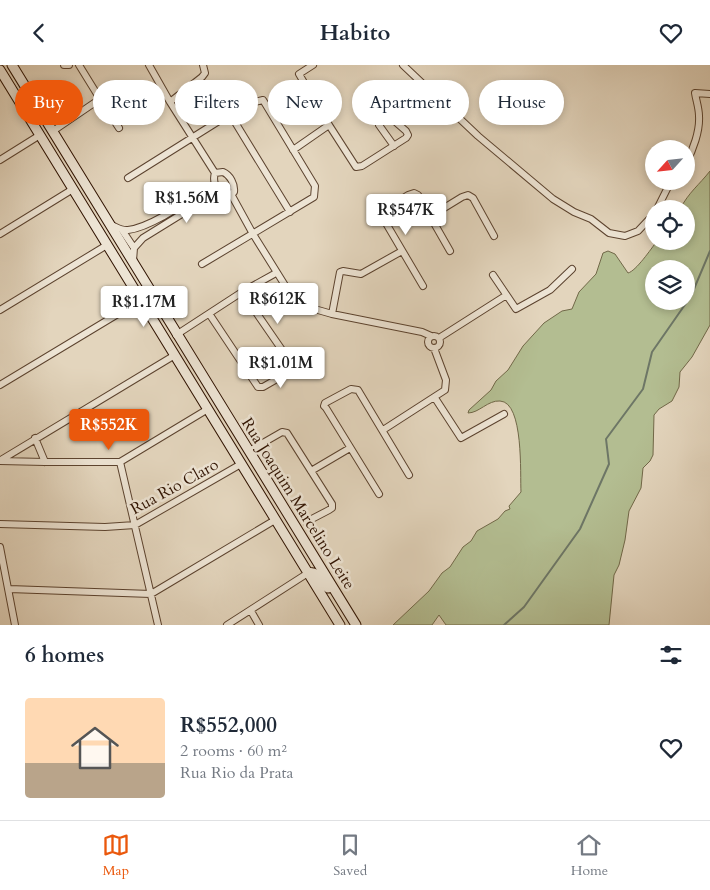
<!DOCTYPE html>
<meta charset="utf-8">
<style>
:root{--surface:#fff;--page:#f6f6f7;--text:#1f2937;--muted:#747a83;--line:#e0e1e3;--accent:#ea580c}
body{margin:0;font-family:Cardo,serif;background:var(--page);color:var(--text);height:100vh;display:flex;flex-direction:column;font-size:19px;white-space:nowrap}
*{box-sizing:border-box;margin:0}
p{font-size:16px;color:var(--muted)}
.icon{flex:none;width:28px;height:28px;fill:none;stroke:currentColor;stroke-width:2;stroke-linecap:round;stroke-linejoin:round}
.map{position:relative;height:560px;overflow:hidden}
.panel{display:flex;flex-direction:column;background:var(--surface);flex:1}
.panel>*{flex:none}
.banner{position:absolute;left:15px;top:15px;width:680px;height:45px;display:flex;gap:10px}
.needle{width:32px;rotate:243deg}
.controls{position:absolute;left:645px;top:75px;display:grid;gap:10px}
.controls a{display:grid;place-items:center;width:50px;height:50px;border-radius:50%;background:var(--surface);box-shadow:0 2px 8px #0003;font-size:25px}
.price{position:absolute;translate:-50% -42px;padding:0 11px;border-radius:5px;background:#fff;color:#222;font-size:16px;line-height:32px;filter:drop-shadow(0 1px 2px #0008)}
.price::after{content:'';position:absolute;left:50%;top:30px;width:15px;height:11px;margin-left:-8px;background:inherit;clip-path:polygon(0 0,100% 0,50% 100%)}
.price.active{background:var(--accent);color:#fff}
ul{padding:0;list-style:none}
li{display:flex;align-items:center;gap:15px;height:125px;padding:0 25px}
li+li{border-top:1px solid var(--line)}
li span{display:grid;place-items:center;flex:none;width:140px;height:100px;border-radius:5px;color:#555}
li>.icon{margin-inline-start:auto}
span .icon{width:60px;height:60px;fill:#fffc;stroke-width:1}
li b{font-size:21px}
h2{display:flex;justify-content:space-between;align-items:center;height:60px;padding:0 25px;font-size:21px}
.pill{padding:0 18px;border-radius:22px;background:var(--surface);box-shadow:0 2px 8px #0003;font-size:18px;line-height:45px}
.pill.active{background:var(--accent);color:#fff}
header{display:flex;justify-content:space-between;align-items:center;height:65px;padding:0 25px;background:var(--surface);font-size:22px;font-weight:600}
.tabs{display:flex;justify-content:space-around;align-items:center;height:70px;border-top:1px solid var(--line);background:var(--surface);font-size:14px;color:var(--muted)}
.tabs a{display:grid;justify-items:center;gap:2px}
.tabs .active{color:var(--accent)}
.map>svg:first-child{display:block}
.green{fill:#b3bd91;stroke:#716848;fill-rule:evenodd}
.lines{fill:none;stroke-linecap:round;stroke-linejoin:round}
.stream{stroke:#6d7666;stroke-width:2}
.street-casing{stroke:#5c432f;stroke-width:8}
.secondary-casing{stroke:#2f1200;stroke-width:11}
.street{stroke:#ede4d4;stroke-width:6}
.secondary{stroke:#ede4d4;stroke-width:9}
.labels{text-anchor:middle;stroke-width:5;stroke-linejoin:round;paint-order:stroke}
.street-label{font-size:16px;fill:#2f1200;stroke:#ede4d4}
</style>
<header><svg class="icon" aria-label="back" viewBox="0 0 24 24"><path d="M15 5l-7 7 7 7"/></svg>Habito<svg class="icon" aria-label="heart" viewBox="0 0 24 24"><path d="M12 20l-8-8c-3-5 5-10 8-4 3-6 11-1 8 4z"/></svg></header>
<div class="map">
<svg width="710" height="560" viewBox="0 0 710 560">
<rect width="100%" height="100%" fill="#e3d5bd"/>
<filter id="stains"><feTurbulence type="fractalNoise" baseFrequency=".004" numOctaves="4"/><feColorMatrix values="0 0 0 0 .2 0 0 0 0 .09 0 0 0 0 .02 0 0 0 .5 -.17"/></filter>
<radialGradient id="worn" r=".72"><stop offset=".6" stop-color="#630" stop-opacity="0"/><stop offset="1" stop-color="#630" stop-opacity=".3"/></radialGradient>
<path class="green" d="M710,106V260L692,292L680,307L679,322L672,336L659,344L654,350L653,390L650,396L643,403L641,423L629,446L625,475L619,500L614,510L609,560H446L439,550L432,560H393L429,526L442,508L450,502L463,482L471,476L477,466L498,454L505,446L510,444L509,441L521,427C520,410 524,337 500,336C488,335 479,348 468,348L469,345L491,325L496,316L508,305L523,281L544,258L562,246L572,244L579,227L596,209L603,188L608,186L615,189L628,208C636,206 651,184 657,176H686V144H680C689,127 699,120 710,106ZM654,204H686V236H654Z"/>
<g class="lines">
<path class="stream" d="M504,560L524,542L580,464L609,399L606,374L643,324L652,287L691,231L710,186"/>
<defs>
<path id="street" d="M64,0H69
M149,0L170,37L215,108
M313,0L299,9L329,60L356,102L362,101L406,73L408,70L406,66L390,52L384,54L379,60L394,81
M403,0L478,71L553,134L574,147L591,154L609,168L625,171L638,166L654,149
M100,34L119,63
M170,37L202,12L205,8L203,0
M230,49L290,147
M53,66L100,34L79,0
M293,85L329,60
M0,95L40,70
M686,98C693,85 700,66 699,51C699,43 696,35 695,28L710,29
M223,107C230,110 235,119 234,127C221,137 211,119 215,108Z
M128,113L230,49L250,38L263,35L315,121L314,132L202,199
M231,129L253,169L291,230L304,241L332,249L422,267L431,271
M657,144L671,116
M431,151L462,132L468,130L473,133L494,171
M109,159C115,161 121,166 128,165C153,162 192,133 214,119
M122,165L134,183
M0,169L73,124
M133,196L134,183L143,173L219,126
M493,210L516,244L550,225L572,204
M423,221L380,148L408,130L414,128L418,130L450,186
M0,245L107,180
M332,249L340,207L343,206L361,209L402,186
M210,250L258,322H263L289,307L292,302L291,298L242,227
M176,270L242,227L276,208
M428 277a6 6 0 1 1 12 0a6 6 0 1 1-12 0Z
M439,273L505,231
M0,320L141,235
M435,333L461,373L504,349
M383,365L445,325L446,315L434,283
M35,373L45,397
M249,386L282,367L287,368L332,439V443L329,445L306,457
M1,395L175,290
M0,396L45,397H120L208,344
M120,397L158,560
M311,406L350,383
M379,429L326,343L324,341L325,338L351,324L358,325L409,410
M0,459L105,462L135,460L241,399
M0,482L15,560
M9,524L151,529L275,455
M251,546L259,560
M227,560L308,508"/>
<path id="secondary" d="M12,0L356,560
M0,5L340,560
M308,508C317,505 322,517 328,523"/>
</defs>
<use href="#street" class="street-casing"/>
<use href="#secondary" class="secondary-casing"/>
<use href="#street" class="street"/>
<use href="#secondary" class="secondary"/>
</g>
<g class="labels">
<g class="street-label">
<text transform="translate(174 421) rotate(-29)" y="6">Rua Rio Claro</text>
<text transform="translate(299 438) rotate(58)" y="6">Rua Joaquim Marcelino Leite</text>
</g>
</g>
<rect width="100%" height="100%" filter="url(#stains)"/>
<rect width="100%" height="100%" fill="url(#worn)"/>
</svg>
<div class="controls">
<a><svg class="needle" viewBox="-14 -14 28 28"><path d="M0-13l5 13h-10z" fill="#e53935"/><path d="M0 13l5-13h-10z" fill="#747a83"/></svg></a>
<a><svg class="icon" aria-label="locate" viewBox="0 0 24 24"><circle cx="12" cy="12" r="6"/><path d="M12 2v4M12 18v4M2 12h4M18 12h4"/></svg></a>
<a><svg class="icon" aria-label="layers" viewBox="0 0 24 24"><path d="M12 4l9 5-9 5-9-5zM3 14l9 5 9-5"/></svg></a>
</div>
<b class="price" style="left:187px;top:159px">R$1.56M</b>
<b class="price" style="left:406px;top:171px">R$547K</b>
<b class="price" style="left:278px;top:260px">R$612K</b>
<b class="price" style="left:144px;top:263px">R$1.17M</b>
<b class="price" style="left:281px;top:324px">R$1.01M</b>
<b class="price active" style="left:109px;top:386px">R$552K</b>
<div class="banner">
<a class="pill active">Buy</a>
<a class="pill">Rent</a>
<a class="pill">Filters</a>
<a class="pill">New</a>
<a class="pill">Apartment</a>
<a class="pill">House</a>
</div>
</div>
<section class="panel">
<h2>6 homes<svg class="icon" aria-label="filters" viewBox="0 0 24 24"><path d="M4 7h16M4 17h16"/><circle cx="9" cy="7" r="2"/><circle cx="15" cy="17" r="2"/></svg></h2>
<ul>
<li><span style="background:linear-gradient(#ffd9b3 65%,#b9a48a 0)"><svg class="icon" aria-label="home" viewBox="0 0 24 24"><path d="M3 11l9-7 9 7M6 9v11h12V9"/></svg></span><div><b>R$552,000</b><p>2 rooms · 60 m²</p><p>Rua Rio da Prata</p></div><svg class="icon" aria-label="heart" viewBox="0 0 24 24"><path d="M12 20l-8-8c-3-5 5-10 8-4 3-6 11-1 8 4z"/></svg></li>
</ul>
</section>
<nav class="tabs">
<a class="active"><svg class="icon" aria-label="map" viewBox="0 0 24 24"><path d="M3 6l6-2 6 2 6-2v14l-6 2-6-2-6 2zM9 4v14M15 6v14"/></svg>Map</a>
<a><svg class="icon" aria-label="saved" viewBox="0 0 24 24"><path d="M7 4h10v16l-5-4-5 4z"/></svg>Saved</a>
<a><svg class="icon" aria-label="home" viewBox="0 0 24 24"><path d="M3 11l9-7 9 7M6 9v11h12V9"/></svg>Home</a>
</nav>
